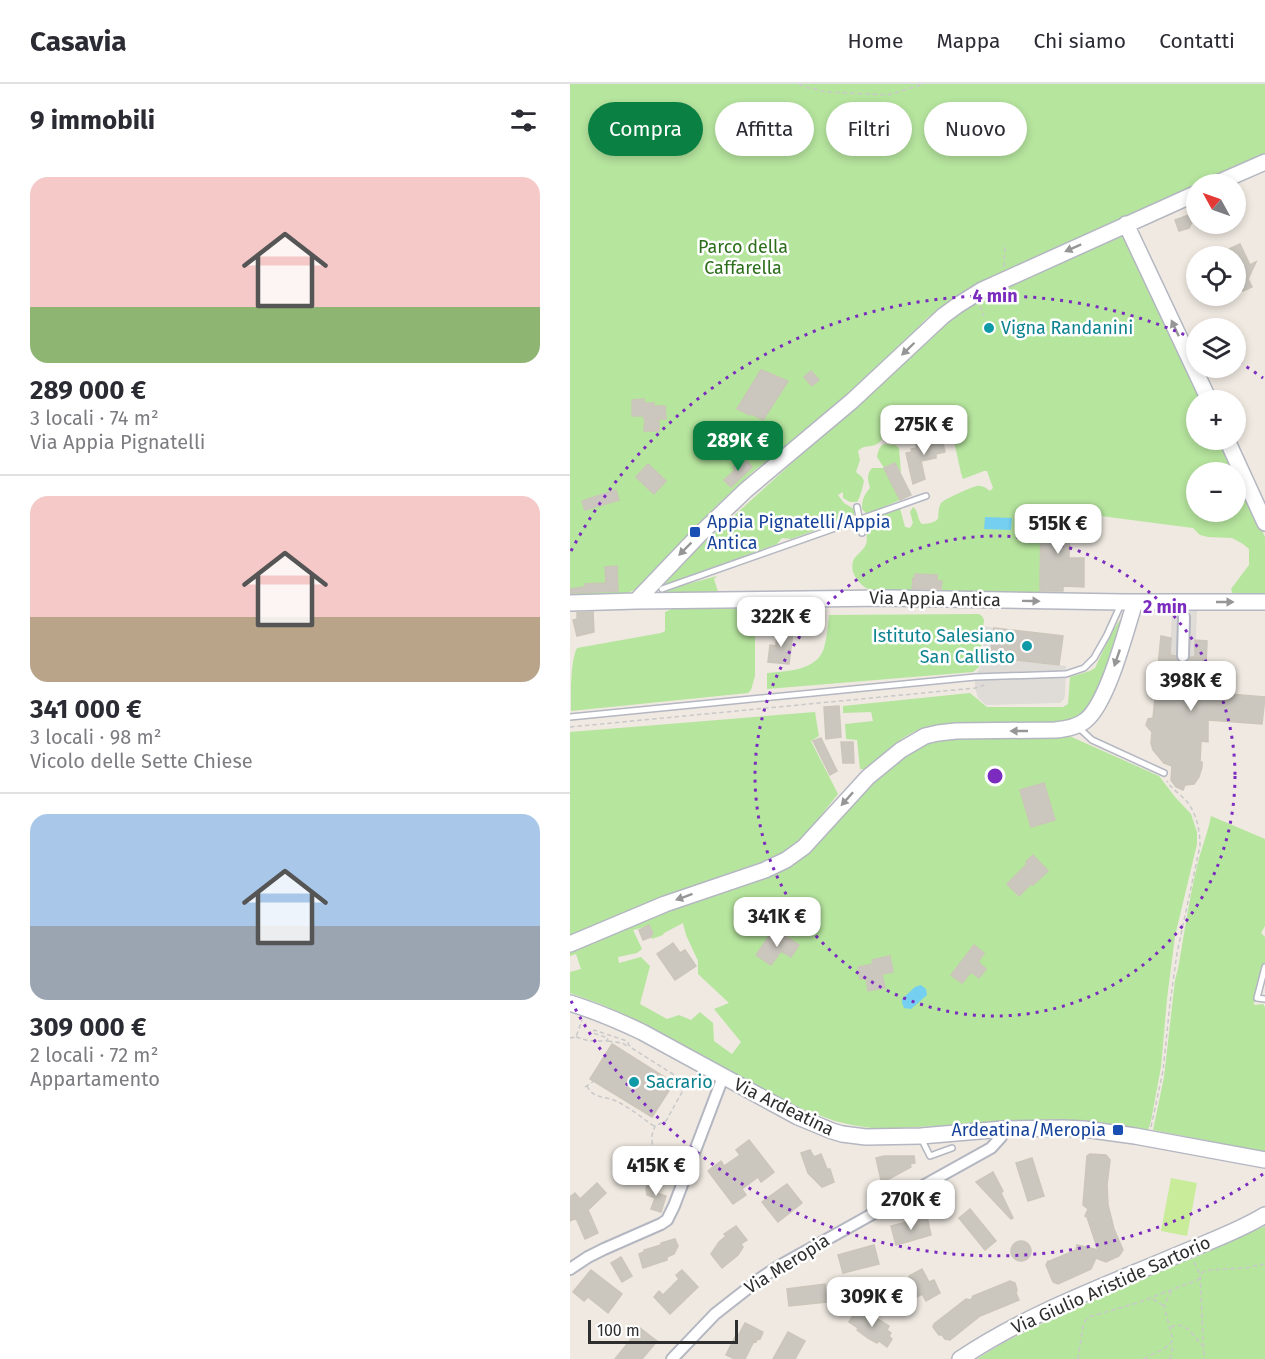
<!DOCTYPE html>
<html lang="it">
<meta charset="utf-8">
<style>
:root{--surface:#fff;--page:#f7f7f7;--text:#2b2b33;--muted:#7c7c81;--line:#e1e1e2;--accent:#0b8043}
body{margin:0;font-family:"Fira Sans",sans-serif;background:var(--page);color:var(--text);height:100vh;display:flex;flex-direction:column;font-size:22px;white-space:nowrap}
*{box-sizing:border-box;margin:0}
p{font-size:20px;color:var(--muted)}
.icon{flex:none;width:33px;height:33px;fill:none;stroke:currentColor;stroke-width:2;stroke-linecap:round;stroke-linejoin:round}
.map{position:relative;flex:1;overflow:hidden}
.panel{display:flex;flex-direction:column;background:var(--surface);width:570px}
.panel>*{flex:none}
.top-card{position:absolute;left:18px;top:18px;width:570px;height:54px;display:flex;gap:12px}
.needle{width:39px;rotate:310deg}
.fabs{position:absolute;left:616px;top:90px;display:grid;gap:12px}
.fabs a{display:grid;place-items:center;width:60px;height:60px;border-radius:50%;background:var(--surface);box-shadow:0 3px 9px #0003;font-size:30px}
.scale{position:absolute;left:18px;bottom:15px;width:150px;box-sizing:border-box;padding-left:6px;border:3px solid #2e2e2e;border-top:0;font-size:16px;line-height:21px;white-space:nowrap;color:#2e2e2e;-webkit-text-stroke:4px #fff;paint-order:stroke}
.price{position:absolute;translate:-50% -51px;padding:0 14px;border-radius:12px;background:#fff;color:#222;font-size:20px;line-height:39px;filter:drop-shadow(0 2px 3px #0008)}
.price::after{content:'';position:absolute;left:50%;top:36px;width:18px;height:14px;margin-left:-9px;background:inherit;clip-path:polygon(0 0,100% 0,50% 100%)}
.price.current{background:var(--accent);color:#fff}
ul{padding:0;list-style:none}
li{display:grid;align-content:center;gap:12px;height:318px;padding:0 30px}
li+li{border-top:2px solid var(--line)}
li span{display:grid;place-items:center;height:186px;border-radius:18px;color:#555}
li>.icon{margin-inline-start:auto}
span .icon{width:108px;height:108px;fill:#fffc;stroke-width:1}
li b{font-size:26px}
h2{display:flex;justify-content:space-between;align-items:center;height:72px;padding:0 30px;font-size:26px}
.chip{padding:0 21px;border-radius:27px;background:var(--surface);box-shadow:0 3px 9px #0003;font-size:21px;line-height:54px}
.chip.current{background:var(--accent);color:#fff}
header{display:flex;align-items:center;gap:36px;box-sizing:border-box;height:84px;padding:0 30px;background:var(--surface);border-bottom:2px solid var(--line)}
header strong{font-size:28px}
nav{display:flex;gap:33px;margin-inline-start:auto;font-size:21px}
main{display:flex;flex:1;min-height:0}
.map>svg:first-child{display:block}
.green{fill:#b6e59e;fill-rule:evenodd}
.pitch{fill:#c9ec9a}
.plaza{fill:#dfdcd8}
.water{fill:#75cff0}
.building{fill:#cbc7bf;stroke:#cbc5ba;stroke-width:1.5}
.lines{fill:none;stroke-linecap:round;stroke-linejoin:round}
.lane-casing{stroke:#b4b7c1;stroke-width:8}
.street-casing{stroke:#b4b7c1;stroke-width:14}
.secondary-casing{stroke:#b4b7c1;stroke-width:18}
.path{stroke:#c9c9c9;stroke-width:1.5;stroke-dasharray:4.5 3;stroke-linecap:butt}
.lane{stroke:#fff;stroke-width:5}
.street{stroke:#fff;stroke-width:10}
.secondary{stroke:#fff;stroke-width:15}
.oneway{fill:#969696}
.ring{fill:none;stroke:#7b2cbf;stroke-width:3;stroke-dasharray:3 6}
.culture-dot{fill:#0f9aa8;stroke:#fff;stroke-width:2}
.transit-dot{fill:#1a4fb4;stroke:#fff;stroke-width:2}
.labels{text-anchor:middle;stroke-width:5;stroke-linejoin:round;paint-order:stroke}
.park-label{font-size:18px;fill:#2c6e1b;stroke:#fff}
.culture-label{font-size:18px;fill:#0d838f;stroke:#fff;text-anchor:start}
.transit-label{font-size:18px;fill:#164399;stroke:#fff;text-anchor:start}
.street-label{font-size:18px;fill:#2e2e2e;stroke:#fff}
.centre{fill:#7b2cbf;stroke:#fff;stroke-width:3}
.ring-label{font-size:18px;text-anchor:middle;font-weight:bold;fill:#7b2cbf;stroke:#fff;stroke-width:5;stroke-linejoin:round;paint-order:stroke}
</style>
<header>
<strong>Casavia</strong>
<nav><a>Home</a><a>Mappa</a><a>Chi siamo</a><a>Contatti</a></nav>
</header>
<main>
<section class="panel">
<h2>9 immobili<svg class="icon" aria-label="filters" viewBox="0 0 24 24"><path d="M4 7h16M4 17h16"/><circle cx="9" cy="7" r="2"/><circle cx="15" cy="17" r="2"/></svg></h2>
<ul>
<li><span style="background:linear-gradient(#f6c9c9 70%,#8fb573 0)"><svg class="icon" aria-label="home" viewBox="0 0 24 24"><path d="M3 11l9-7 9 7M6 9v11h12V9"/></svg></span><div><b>289 000 €</b><p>3 locali · 74 m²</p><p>Via Appia Pignatelli</p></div></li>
<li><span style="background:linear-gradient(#f6c9c9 65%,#b9a48a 0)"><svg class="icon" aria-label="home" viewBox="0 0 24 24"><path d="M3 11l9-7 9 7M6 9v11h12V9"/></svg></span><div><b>341 000 €</b><p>3 locali · 98 m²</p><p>Vicolo delle Sette Chiese</p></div></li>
<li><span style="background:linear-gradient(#a9c7e8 60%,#9aa5b1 0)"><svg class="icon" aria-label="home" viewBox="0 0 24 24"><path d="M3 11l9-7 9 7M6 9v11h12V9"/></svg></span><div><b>309 000 €</b><p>2 locali · 72 m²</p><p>Appartamento</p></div></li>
</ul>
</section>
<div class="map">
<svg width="695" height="1275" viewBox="0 0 695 1275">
<rect width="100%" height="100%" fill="#efe9e1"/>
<path class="green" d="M0,0H695V71L433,189L388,213L357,234L301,293L218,361L185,386L146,422L70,503L54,511L0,513Z
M549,151L555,153L632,316H627V356H650L665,388H627V428H666V390L695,453V516L665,515L661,505L679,481V465L673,460L662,454L638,453L630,451L623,444L500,428L470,427L471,429L470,511L371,513L372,498L367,497V491L346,490L345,494L343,495L342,511C321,509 298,513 286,494C282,488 281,481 284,475C287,470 294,466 296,460C299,454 294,444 293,437L330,424L335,443L340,444L343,439L340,428L343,423C349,427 347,436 352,440C377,438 364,431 371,419C374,415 402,403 407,402C412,401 416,404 420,407L423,404L417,387H414L393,395L391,389L382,348L345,355L342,346L336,340C328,341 318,347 313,352C311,356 311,358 307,360C300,364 295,360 288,367L290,376L286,388L292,393L294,397C293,402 290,414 287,418H280L273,414V408L268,411L274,419L284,425V430L282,433L221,455L212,454L207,460L91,502V498L398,219Z
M314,360L325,361L329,364L331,389L325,379L314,384L330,416L297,430L292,425C292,416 294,411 300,404C298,396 296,391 302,384H314L307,373C308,368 309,362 314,360Z
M147,492L144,495L149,511L93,510L92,507Z
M102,525H185V592L181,606L178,609L1,627C1,610 0,578 7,564L91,549L95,547V528Z
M558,528L526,615L506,637L469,642L363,641C335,647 316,668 295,685H290L287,656L276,655L275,640L303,637L301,628L273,629V622L400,609L417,623H493L498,620L500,593L520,587L525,584C532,570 546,535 558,528Z
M409,530L412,532L414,536L409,583L403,588L197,605V589C217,587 247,587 254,564C257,553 258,541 259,531Z
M245,628L249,652L241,657L268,710L241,744L222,763L215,768L200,775L123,802L0,851V648Z
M495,650L589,692L605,713L621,730L627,748V760L605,852L597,915L591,983L581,1037L578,1046L534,1039L489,1035L329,1044H301L282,1041L265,1037L227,1023L58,933L33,921L0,909V888L11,885L6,870L0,872V865L30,851L133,816L137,808L206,785L313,685L368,652ZM474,699L485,736L461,743L450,706ZM457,780L478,787L463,801L461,800L448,812L437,800ZM113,839L116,851L128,877V890L159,919L144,925L171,958L162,970L144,957L143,939L130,928L121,936L109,931L97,935L70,920L80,882L71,873L49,879L48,873L67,869L72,865L63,846L79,842L83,850L81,851L82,855L93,851L94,849ZM404,861L414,869L408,878L416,885L409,894L401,888L392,899L381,891Z
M641,732L695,755V842L691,849L695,853V888L689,908L691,911V915L683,919L685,921L693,920L695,923V1068L583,1046L594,993L605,896L608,885C614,851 619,816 627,782C631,765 638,749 641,732Z
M695,1142V1275H407L433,1259L494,1229L618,1176L622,1175Z"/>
<path class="pitch" d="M601,1094L627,1099L617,1152L591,1147Z"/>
<path class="plaza" d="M602,526L627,527L625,573L600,571Z
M414,542L424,544L421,573L496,582L495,612L494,615L490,619L416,621L408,614L405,604V593L411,581Z"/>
<path class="water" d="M415,433L442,434L441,446L414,445Z
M351,901L356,905L357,911L341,925L334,924L332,919V915L345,903Z"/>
<path class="building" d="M627,128L619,144L609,147L605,136Z
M670,160L680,181L686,178L678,195L682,203L673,207L669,199H666V172H644Z
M191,286L218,297L193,336L180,329V331L167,325Z
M241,287L249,296L242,302L234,293Z
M74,315V319H84V322H95L96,335H89V347H74L75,335H74V332H62V316Z
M371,351L375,368L366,370V374L351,377L355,395L343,400L336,369L342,368L341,365L347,364L345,357Z
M173,373L182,383L161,403L154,396L165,386L163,383Z
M325,379L341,411L330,416L314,384Z
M78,380L96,397L84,410L66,393Z
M46,406L49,416L15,426L12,417Z
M471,429H500L499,474H514V503L493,502V507H470Z
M47,482L48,507L0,509V505L15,503V500L36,499L35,483Z
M345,490L367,491V497H372L371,505H342L343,494H345Z
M23,528L24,548L7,552L3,536L7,535V529Z
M424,544L493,552L489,581L420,573Z
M207,547L223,548L219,580L198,578L200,561L206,562Z
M591,552L601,554L600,571L606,572L607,576L612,579L617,578L620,573H625V556L637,557L635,608L695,613L692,640L638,636V658L631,657L630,678H632V683L629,693L624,700L615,701L613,706L606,703L601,696L602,682L594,679L583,666L581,659L582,648L576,641L578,635L583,634Z
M269,622L271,653L256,655L254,623Z
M251,654L267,687L260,691L243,657Z
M271,658H283L284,679H273Z
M474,699L485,736L461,743L450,706Z
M463,771L478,787L463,801L461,800L449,812L437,800L457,780L456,778Z
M79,841L83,850L81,851V853L73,856L69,846Z
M202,848L209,853L211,849L229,861L221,873L211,867L201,881L186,871Z
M103,859L110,869L115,866L126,882L105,896L87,870Z
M404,861L414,869L408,878L416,885L409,894L401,888L392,899L381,891Z
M320,872L323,888L312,890L315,904L298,907L296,894L290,895L288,883L303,880L302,876Z
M42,960L104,999L82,1033L20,995Z
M179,1056L204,1088L191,1098L188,1093L172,1105L176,1111L163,1120L138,1087L151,1077L154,1082L170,1071L166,1066Z
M240,1066L244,1073L251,1070L257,1085H260L264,1098L252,1103L238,1089L231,1069Z
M520,1070L536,1071L540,1076L537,1101L538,1121L544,1145L553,1166L549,1172L536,1178L526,1174L521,1185L488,1200L483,1198L476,1181L478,1177H480L506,1166L507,1161L528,1166L517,1133L515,1132L518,1125L513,1121L517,1072Z
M314,1072H344L345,1079L340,1080L341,1083L319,1095L311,1096L306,1074Z
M462,1074L474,1112L458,1117L446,1079Z
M423,1088L433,1107L431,1109L443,1134L441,1135L406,1098Z
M82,1097L86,1098V1109L96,1112L91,1128L81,1125L85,1114L77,1111L76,1104L78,1100Z
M27,1099L36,1109L18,1126L28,1149L15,1155L6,1134L0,1137V1113L5,1109L10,1115Z
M217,1100L232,1119L208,1138L192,1118Z
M400,1125L426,1157L415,1166L389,1134Z
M357,1133L361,1151L326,1161L321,1142Z
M166,1142L177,1156L171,1160L173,1163L168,1171L152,1184L141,1170L149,1158L156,1152L154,1150Z
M105,1155L108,1162L104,1170L97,1173V1176L73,1184L69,1170L74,1168V1166L91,1161V1159Z
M441 1167a10 10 0 1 1 20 0a10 10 0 1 1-20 0Z
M304,1161L309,1180L273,1189L268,1171Z
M51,1173L62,1192L52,1198L41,1179Z
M352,1185L359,1198L364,1196L370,1209L356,1217L352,1210L336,1219L328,1205L342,1197L339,1192Z
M21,1186L52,1210L38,1229L18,1213L14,1217L3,1208Z
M112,1186L128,1203L100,1230L84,1213L89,1207L93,1211L109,1195L106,1191Z
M440,1197L445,1199L447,1206L446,1209L449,1216L410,1232L380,1256L375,1255L372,1251H369L363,1243L364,1240L396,1215L401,1216L403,1212Z
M255,1200L257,1218L219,1222L217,1205Z
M293,1226L319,1242L317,1246L321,1249L319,1252L322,1255L317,1263L309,1257L307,1259L298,1254L287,1246L288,1244L279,1238L284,1230Z
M175,1239L193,1248L190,1255L188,1254L186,1258L184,1257L175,1275H165L156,1271L165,1253L167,1254Z
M70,1244L87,1257L72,1275H45Z
M218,1248L235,1257L225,1275H203Z"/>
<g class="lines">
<defs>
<path id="lane" d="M287,423L292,449
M92,505L356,412
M0,633L405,593L496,590L514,584L524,574L537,551L551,520
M508,643L522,656L594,689
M695,883L687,914L695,915
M351,1054L360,1072L382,1064"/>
<path id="street" d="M613,572L614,533
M0,1185L18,1173L34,1165L91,1140L97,1136L104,1122L153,993
M102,1275L145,1230L191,1194L209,1182L421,1064L431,1053L433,1045"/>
<path id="secondary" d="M645,100L695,78
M556,140L639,316
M657,356L695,439
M66,517L130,450L176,406L282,317L373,232L388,221L412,206L627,109
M0,519L66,517L317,514L552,518H695
M0,860L95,820L195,786L216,776L234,763L298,693L331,666L355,652L368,649L386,647L485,646C497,645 508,643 516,636C538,618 556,546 565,518
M0,919C25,927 49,937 72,948L228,1033L262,1047L272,1050L296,1053L351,1052L433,1045L493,1044L514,1045L565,1052L695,1076
M390,1275C458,1229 537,1201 612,1169C640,1157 669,1147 695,1131"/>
</defs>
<use href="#lane" class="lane-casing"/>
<use href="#street" class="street-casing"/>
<use href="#secondary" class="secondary-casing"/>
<path class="path" d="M229,0L235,3L257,8L318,11L354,0
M434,183L435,160
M410,222L414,232
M0,643L405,604L414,601
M6,953L19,957H37L38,954L23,949L24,946L57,957L60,963L117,999L96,1037L85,1042L82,1051L83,1098
M0,954L6,953L12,936
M38,957L52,959L59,963
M17,1002C23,1015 35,1012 46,1017C59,1023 72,1034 84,1042
M15,1003L24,997
M581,1043L593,987L600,919L607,869L630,762C630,747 627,731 618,719C612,711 602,706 597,697
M624,1178L630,1190L634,1275
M631,1189L639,1186L674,1184L695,1180
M583,1215L594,1222
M601,1243C616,1236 623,1252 632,1261
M508,1275L513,1242L515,1237L519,1233L567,1219L630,1195
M574,1275C584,1268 596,1267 603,1256L594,1222L601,1207
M600,1275L603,1263L601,1260"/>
<use href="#lane" class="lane"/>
<use href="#street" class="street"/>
<use href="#secondary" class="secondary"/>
</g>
<defs><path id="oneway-solid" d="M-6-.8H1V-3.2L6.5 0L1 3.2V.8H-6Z" transform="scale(1.5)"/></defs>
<g class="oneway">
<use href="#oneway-solid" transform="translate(503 164) rotate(156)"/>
<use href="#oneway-solid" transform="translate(605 244) rotate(-115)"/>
<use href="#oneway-solid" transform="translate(338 265) rotate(136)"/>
<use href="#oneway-solid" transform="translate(115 465) rotate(135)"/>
<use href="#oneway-solid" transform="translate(461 517) rotate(1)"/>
<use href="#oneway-solid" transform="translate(655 518)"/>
<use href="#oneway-solid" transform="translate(547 574) rotate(109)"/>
<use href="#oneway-solid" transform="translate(449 647) rotate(180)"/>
<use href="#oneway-solid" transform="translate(277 715) rotate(132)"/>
<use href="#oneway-solid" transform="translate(114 813) rotate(160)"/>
</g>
<g class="ring">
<circle cx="425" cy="692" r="240"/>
<path d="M693 1090A480 480 0 0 1 1 917M1 467A480 480 0 0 1 624 255M669 278A480 480 0 0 1 693 294"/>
</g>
<g class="culture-dot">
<circle cx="419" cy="244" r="6"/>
<circle cx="457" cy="562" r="6"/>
<circle cx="64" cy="998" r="6"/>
</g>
<g class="transit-dot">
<rect x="119" y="442" width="12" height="12" rx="3"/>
<rect x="542" y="1040" width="12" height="12" rx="3"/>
</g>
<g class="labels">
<g class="park-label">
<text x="173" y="169">Parco della<tspan x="173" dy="21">Caffarella</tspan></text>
</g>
<g class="culture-label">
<text x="431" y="250">Vigna Randanini</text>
<text x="445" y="558" text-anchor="end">Istituto Salesiano<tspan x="445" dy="21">San Callisto</tspan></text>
<text x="76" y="1004">Sacrario</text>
</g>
<g class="transit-label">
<text x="137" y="444">Appia Pignatelli/Appia<tspan x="137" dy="21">Antica</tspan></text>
<text x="536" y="1052" text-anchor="end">Ardeatina/Meropia</text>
</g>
<g class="street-label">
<text transform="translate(365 515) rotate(1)" y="6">Via Appia Antica</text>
<text transform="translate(214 1023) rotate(26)" y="6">Via Ardeatina</text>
<text transform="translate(217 1180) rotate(-32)" y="6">Via Meropia</text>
<text transform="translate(541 1201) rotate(-24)" y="6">Via Giulio Aristide Sartorio</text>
</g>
</g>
<circle cx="425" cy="692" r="9" class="centre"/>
<g class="ring-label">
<text x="425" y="218">4 min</text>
<text x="595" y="529">2 min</text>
</g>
</svg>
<div class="fabs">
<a><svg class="needle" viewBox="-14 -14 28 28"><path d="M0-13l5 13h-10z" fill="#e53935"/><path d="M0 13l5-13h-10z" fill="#7c7c81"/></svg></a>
<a><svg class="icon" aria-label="locate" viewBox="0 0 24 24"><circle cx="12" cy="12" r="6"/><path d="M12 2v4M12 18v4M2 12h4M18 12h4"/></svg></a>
<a><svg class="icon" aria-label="layers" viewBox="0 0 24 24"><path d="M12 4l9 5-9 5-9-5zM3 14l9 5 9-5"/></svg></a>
<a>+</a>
<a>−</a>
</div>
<div class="scale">100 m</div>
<b class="price" style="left:354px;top:372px">275K €</b>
<b class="price current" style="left:168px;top:388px">289K €</b>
<b class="price" style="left:488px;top:471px">515K €</b>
<b class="price" style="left:211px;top:564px">322K €</b>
<b class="price" style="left:621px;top:628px">398K €</b>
<b class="price" style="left:207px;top:864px">341K €</b>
<b class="price" style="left:86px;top:1113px">415K €</b>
<b class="price" style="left:341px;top:1147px">270K €</b>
<b class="price" style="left:302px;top:1244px">309K €</b>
<div class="top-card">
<a class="chip current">Compra</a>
<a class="chip">Affitta</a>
<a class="chip">Filtri</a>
<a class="chip">Nuovo</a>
</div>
</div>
</main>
